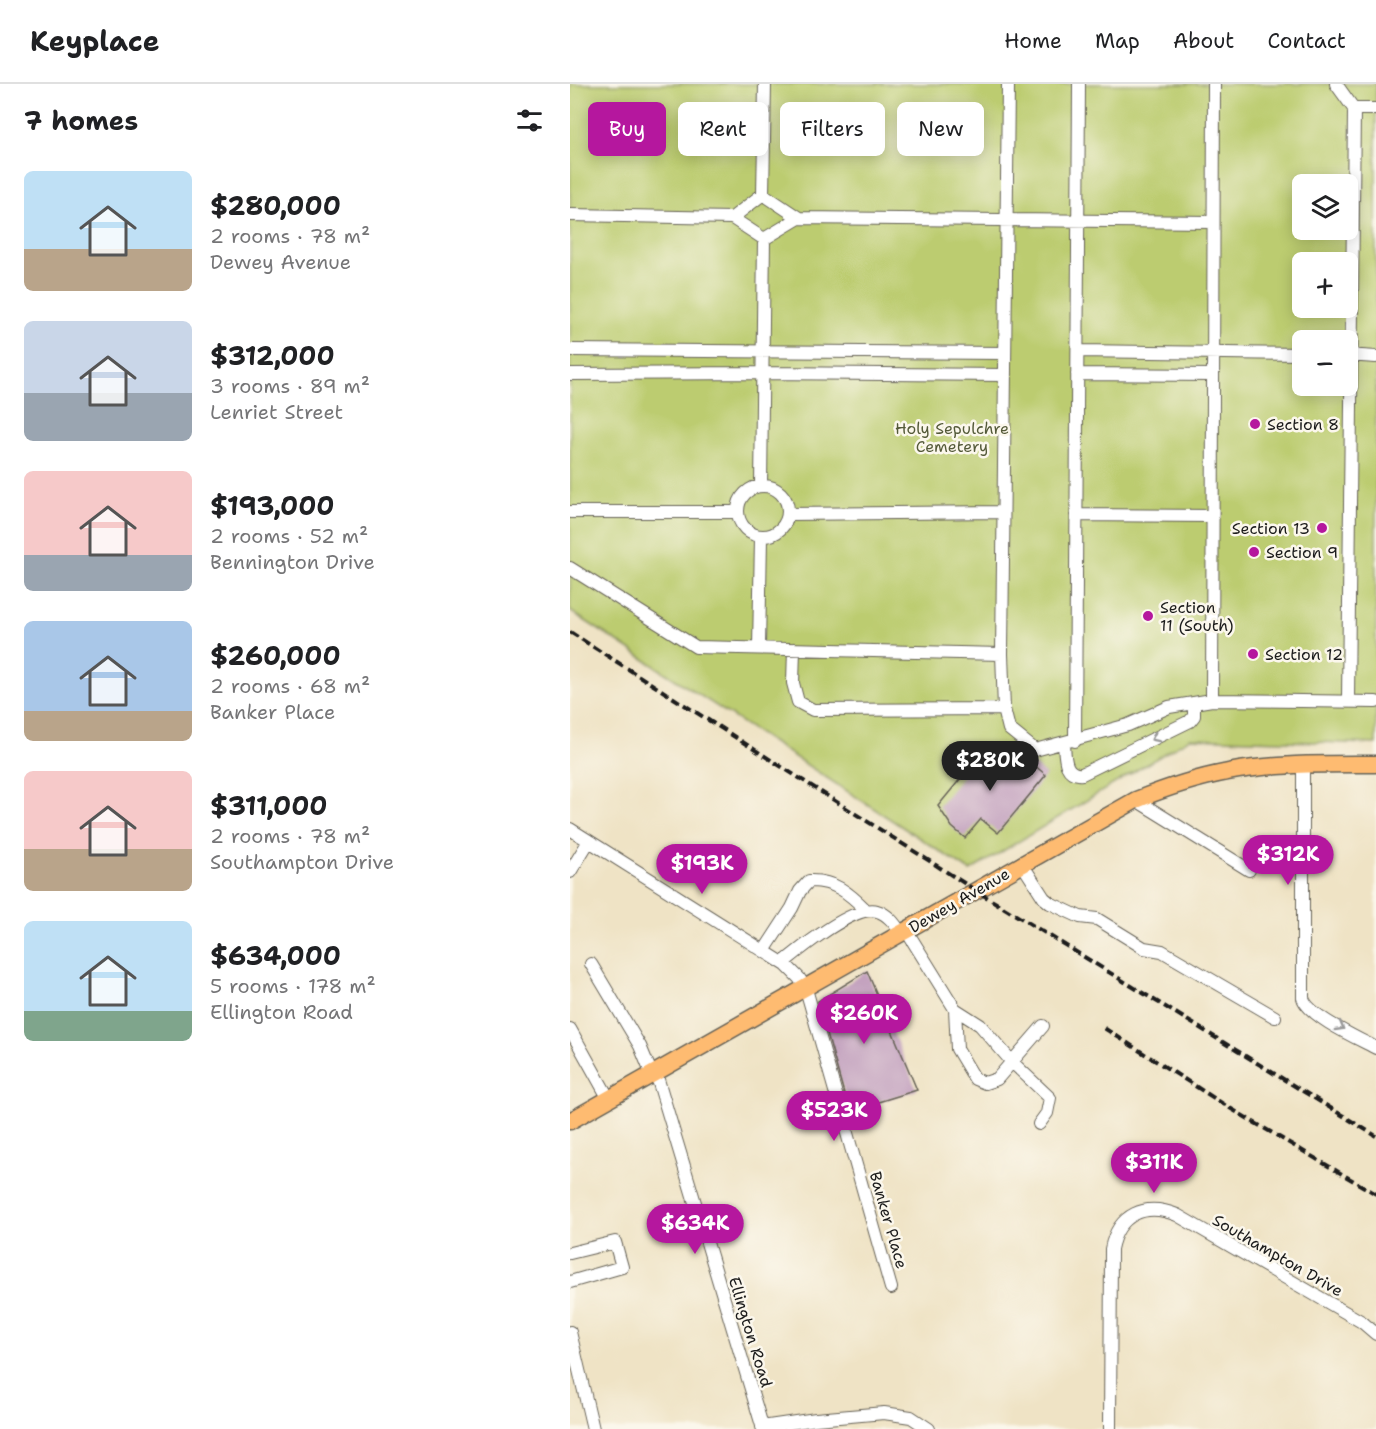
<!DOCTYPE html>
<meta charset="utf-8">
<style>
:root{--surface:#fff;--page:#f6f6f6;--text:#202124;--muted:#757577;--line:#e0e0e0;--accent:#b5179e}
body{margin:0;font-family:"Shantell Sans",sans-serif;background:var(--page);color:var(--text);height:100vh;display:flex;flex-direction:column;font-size:22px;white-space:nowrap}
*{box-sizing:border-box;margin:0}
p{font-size:20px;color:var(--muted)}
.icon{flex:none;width:33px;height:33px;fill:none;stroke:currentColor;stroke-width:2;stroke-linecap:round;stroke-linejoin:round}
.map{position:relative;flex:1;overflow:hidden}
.side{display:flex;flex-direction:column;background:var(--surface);width:570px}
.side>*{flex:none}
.hud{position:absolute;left:18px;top:18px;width:570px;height:54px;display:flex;gap:12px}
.fabs{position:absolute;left:722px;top:90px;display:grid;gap:12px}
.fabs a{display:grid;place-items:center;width:66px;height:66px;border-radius:9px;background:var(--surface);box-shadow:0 3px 15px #0003;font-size:30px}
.price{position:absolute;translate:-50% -51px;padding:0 14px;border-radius:21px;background:var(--accent);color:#fff;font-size:20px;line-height:39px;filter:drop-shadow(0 2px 3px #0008)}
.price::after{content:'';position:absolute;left:50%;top:36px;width:18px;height:14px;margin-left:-9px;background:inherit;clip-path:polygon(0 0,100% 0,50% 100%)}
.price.active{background:#222;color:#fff}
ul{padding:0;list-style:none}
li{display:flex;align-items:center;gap:18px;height:150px;padding:0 24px}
li span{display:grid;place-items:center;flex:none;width:168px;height:120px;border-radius:9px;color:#555}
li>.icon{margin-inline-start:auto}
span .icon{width:72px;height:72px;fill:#fffc;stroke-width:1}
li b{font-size:26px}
h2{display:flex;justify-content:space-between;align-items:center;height:72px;padding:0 24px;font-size:26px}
.pill{padding:0 21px;border-radius:9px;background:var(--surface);box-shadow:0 3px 15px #0003;font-size:21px;line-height:54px}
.pill.active{background:var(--accent);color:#fff}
header{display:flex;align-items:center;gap:36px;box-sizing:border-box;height:84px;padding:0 30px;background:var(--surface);border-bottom:2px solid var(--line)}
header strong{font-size:28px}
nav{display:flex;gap:33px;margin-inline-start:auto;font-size:21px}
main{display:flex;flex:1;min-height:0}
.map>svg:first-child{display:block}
.green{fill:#bccc6f;stroke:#6c7446;stroke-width:1.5;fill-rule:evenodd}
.building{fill:#bf9bbb}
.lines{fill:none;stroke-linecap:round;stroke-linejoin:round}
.minor-casing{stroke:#666257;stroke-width:14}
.major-casing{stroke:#666257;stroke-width:19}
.minor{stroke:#fff;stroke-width:12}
.major{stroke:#febb71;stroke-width:16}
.rail{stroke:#1c1c1c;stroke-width:4;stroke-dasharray:9 4.5;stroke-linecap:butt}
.oneway{stroke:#999}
.poi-dot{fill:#b5179e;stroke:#fbf7ec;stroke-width:2}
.labels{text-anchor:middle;stroke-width:5;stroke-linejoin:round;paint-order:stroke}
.poi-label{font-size:16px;fill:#1c1c1c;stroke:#fbf7ec;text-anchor:start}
.park-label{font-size:16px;fill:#545a39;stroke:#fbf7ec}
.street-label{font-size:16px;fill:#1c1c1c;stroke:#fbf7ec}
</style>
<header>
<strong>Keyplace</strong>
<nav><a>Home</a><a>Map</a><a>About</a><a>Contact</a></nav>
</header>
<main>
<section class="side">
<h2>7 homes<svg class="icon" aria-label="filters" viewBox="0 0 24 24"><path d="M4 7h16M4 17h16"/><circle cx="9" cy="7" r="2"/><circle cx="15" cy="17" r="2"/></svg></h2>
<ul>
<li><span style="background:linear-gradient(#bfe0f5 65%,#b9a48a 0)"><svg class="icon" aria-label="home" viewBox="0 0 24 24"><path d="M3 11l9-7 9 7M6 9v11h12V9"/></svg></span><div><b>$280,000</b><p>2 rooms · 78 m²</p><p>Dewey Avenue</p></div></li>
<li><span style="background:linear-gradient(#c9d6e8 60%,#9aa5b1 0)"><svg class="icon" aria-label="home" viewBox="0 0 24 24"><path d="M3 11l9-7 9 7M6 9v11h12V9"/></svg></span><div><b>$312,000</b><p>3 rooms · 89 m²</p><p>Lenriet Street</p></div></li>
<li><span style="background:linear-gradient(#f6c9c9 70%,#9aa5b1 0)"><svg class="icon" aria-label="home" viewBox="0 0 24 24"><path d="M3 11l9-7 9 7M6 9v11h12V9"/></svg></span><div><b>$193,000</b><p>2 rooms · 52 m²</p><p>Bennington Drive</p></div></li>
<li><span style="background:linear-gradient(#a9c7e8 75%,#b9a48a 0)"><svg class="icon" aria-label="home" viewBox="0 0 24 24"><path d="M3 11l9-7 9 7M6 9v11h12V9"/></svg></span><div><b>$260,000</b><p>2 rooms · 68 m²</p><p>Banker Place</p></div></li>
<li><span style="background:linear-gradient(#f6c9c9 65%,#b9a48a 0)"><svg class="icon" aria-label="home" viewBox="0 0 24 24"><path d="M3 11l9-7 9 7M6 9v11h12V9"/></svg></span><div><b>$311,000</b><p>2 rooms · 78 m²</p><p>Southampton Drive</p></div></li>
<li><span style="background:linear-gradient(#bfe0f5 75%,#7fa58c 0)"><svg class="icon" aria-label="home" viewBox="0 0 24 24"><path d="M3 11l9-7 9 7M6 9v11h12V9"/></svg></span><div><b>$634,000</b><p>5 rooms · 178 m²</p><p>Ellington Road</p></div></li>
</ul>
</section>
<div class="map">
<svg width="806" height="1345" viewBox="0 0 806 1345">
<rect width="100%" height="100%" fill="#fbf7ec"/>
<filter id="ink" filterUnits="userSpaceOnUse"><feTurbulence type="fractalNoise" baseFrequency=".0167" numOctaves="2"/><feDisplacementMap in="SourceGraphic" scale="12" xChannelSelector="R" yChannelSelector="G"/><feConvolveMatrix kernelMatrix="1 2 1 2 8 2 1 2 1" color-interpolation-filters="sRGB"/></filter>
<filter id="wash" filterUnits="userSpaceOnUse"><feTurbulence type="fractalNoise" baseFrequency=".008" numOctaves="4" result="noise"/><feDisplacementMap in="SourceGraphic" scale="24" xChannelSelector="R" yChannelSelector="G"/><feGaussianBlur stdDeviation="1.35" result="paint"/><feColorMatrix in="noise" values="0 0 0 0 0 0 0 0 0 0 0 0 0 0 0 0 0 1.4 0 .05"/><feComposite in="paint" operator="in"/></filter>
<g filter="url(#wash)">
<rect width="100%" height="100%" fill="#efe3c5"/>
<path class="green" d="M0,0H806V660L620,654L400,787L0,527ZM732,100H777V146H732ZM732,178H777V224H732ZM732,256H777V302H732Z"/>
<g id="blocks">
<path class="building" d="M415,665L433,680L445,665L476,691L428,749L411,735L395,754L382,743L368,722Z
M297,887L347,1006L279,1027L248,917Z"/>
</g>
</g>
<g filter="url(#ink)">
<use href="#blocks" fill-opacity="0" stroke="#666257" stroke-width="1.5"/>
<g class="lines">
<defs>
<path id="minor" d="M438,0L432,570L434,625L439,645L465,666L558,641L599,623L642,616L806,618
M766,0L784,25L778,617
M784,25H806
M193,110L229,134L194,155L162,134Z
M193,110L195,0
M0,131L162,134
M229,134L643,138
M0,266L435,269
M508,267L732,270
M777,271L806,273
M0,290L193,289L435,291
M507,290L643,291
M168 427a25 25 0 1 1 50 0a25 25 0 1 1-50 0Z
M191,402L194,155
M0,428H168
M218,430L433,428
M506,431L642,432
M0,484L126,563L432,570
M189,564L191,453
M224,565L223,599L228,618L243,626L434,625
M642,616L644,0
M505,657L509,0
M494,660C495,673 494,692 512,690L620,637L624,632V619
M733,680V914C738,932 789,955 806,964
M566,716L679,786
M0,745L216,881L229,894L236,905L321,1204
M452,780L474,814L480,819L510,833L527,835L574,864L592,867L705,933
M0,788L19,757
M336,846L385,925L387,965L405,995L415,999L427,995L473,942
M194,867L222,824L230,807L239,797C264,796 279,809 296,826
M213,879C230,865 285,820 307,827C318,830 325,840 331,849
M21,880L70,962L82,991
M385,925L410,941L442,978L480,1014L477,1029L469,1040
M0,945L39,1015
M86,989L193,1345
M0,1169L45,1158L52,1183L0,1198
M0,1248L23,1345
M192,1343L246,1335L314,1329L341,1333L359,1345
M540,1345L541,1165C548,1130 575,1118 607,1131L792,1238L806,1250"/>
<path id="major" d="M0,1037L566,716C596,704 626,694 658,688C707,679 757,680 806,680"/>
</defs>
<use href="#minor" class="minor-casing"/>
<use href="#major" class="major-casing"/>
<use href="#minor" class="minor"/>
<use href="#major" class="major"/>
<path class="rail" d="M0,548L405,806L806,1052
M534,944L658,1023L806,1110"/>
</g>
<defs><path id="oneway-chevron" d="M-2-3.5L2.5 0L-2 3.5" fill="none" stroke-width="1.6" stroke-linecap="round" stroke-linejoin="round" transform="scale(1.5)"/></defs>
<g class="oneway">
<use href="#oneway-chevron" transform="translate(585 654) rotate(154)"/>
<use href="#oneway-chevron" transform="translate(770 943) rotate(30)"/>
</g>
</g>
<g class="poi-dot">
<circle cx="685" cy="340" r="6"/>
<circle cx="752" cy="444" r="6"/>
<circle cx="684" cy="468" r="6"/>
<circle cx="578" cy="532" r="6"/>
<circle cx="683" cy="570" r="6"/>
</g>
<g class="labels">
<g class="poi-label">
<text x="697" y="346">Section 8</text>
<text x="740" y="450" text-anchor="end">Section 13</text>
<text x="696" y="474">Section 9</text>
<text x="590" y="529">Section<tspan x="590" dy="18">11 (South)</tspan></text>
<text x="695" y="576">Section 12</text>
</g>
<g class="park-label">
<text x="382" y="350">Holy Sepulchre<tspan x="382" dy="18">Cemetery</tspan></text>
</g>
<g class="street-label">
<text transform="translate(389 816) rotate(-30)" y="6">Dewey Avenue</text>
<text transform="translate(319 1136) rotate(74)" y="6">Banker Place</text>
<text transform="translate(708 1171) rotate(30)" y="6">Southampton Drive</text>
<text transform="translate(181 1248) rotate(73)" y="6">Ellington Road</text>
</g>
</g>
</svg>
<div class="fabs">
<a><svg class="icon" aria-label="layers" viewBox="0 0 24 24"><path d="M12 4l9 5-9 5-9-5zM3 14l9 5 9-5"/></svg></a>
<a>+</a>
<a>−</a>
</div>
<b class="price active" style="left:420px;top:708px">$280K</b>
<b class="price" style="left:718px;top:802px">$312K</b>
<b class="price" style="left:132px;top:811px">$193K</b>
<b class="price" style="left:294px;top:961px">$260K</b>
<b class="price" style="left:264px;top:1058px">$523K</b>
<b class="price" style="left:584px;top:1110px">$311K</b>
<b class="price" style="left:125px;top:1171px">$634K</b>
<div class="hud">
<a class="pill active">Buy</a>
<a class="pill">Rent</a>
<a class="pill">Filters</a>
<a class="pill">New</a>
</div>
</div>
</main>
